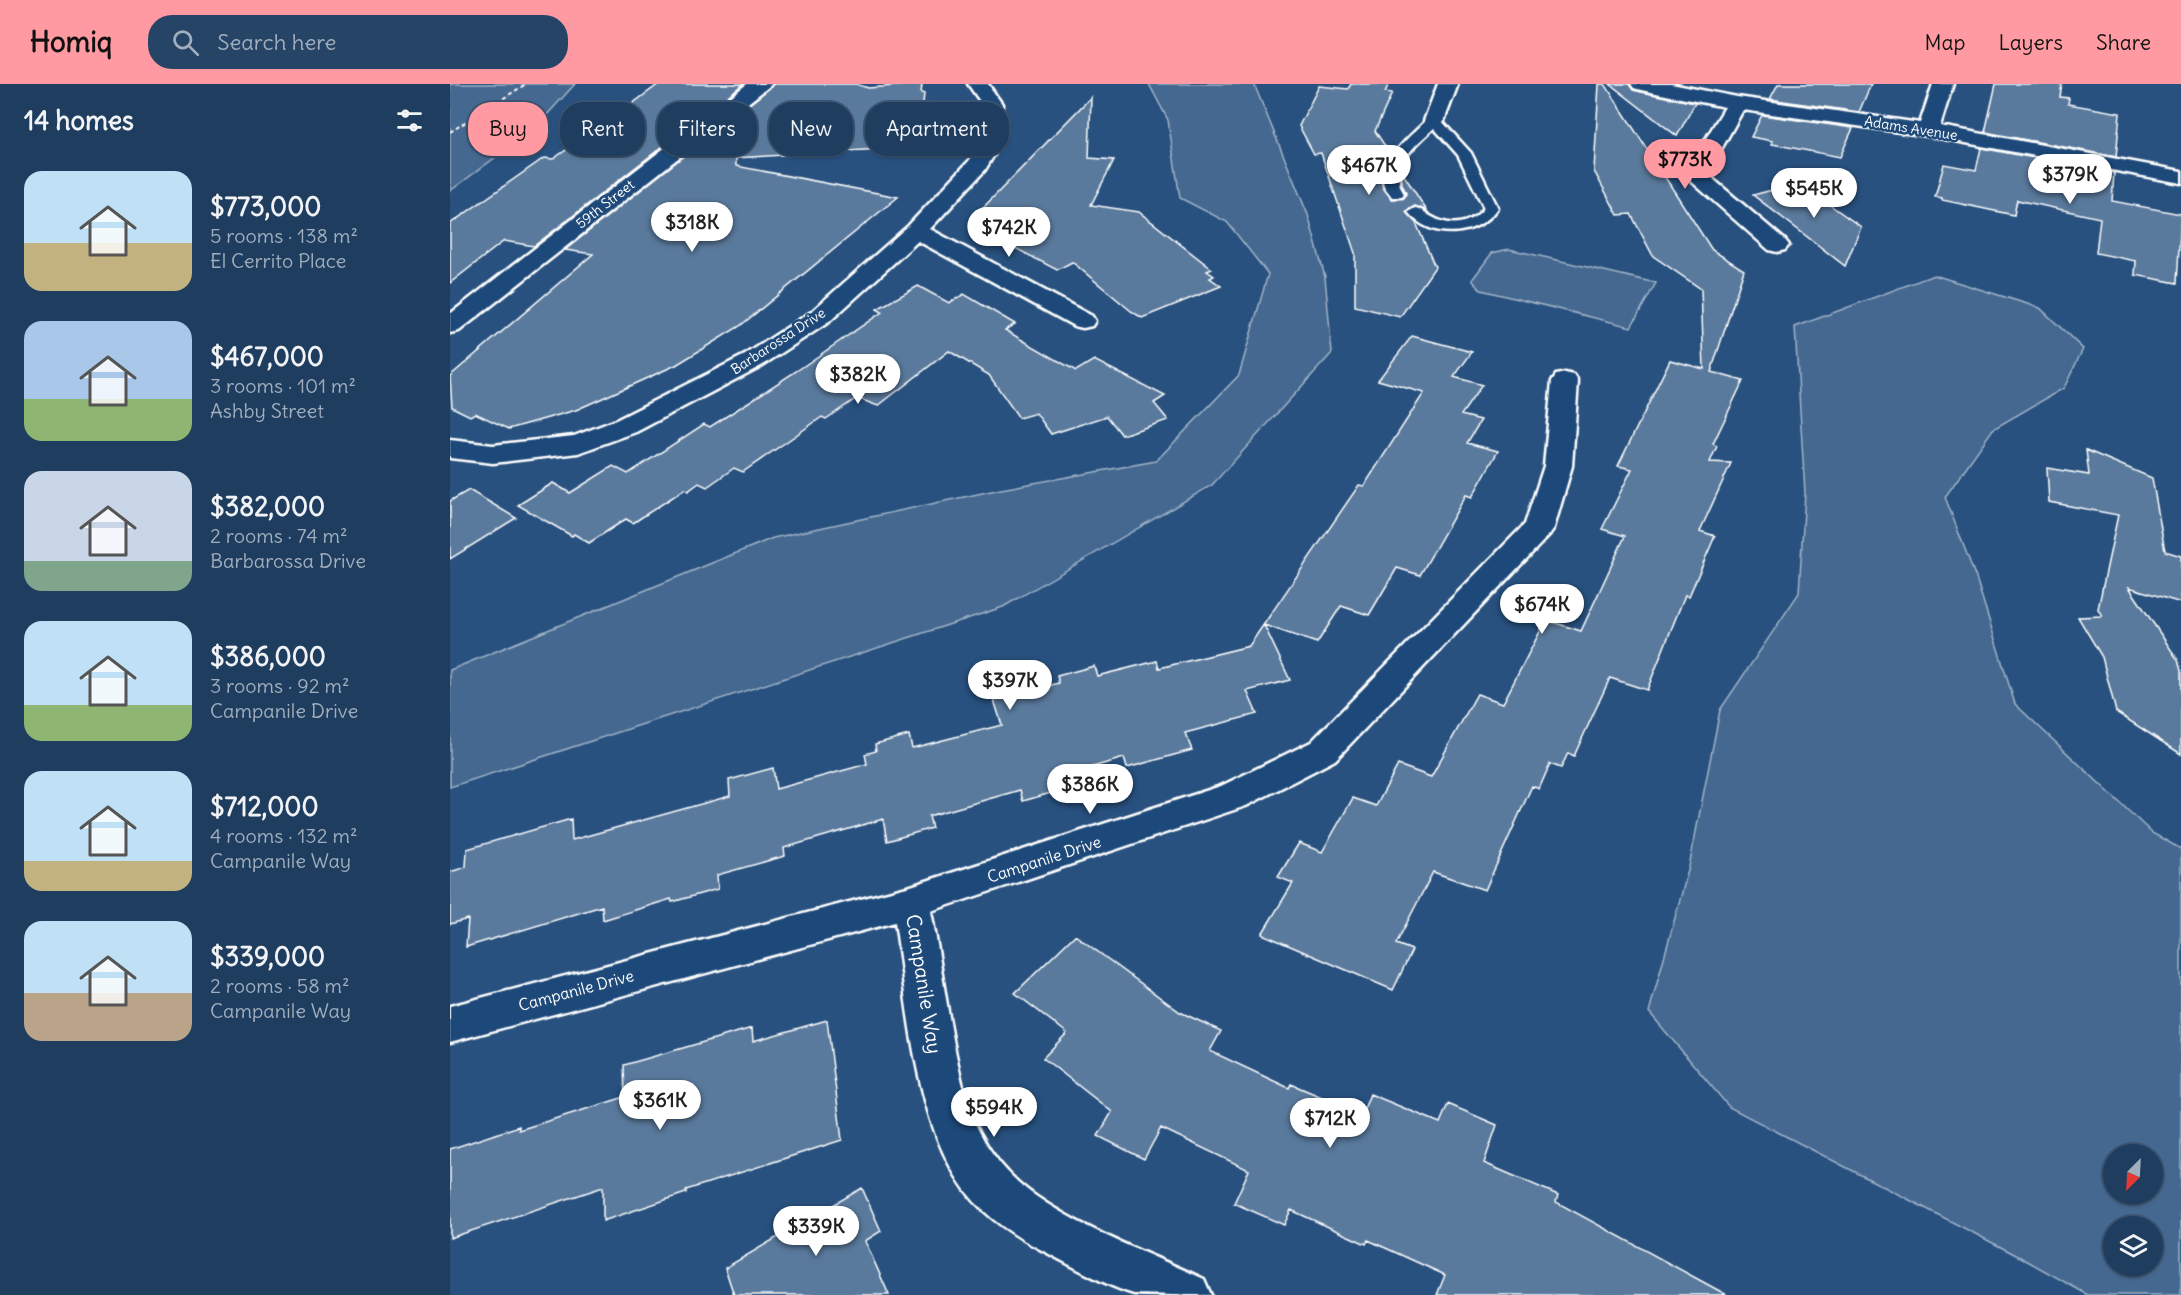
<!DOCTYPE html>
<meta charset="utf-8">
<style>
:root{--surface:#1e3d5f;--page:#264465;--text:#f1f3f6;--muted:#a1aebd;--line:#3c5674;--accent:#ff9aa2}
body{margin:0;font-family:Delius,sans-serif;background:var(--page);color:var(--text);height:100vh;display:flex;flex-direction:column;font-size:22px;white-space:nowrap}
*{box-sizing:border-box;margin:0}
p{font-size:20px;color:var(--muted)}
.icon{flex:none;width:33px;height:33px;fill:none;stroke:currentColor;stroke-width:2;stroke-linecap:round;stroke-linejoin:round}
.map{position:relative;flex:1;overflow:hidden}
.drawer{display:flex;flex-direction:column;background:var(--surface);width:450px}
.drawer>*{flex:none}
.guide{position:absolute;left:18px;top:18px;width:570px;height:54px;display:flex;gap:12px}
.needle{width:39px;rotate:204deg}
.controls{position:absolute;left:1653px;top:1060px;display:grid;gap:12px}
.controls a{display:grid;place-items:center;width:60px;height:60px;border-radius:50%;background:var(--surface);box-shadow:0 2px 4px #0004,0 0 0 2px var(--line);font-size:30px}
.price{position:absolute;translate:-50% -51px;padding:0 14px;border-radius:21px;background:#fff;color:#222;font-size:20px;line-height:39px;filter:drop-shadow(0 2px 3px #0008)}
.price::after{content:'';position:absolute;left:50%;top:36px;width:18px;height:14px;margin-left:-9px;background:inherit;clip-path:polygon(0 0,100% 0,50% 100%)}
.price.selected{background:var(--accent);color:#111}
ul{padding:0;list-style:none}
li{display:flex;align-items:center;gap:18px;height:150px;padding:0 24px}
li span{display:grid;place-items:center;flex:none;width:168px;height:120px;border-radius:18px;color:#555}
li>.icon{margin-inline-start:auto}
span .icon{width:72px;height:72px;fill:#fffc;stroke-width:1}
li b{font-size:26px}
h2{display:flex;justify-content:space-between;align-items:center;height:72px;padding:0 24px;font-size:26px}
.pill{padding:0 21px;border-radius:24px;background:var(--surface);box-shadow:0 2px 4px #0004,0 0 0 2px var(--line);font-size:21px;line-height:54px}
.pill.selected{background:var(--accent);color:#111}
header{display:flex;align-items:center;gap:36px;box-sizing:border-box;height:84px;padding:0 30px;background:var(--accent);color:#111}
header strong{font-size:28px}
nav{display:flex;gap:33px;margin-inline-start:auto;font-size:21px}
.search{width:420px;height:54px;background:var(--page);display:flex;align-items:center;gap:15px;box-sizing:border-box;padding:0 21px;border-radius:24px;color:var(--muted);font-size:22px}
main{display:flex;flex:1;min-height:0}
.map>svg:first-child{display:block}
.green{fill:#446890;stroke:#a2b4c8;stroke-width:1.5;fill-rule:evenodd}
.building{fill:#5a7a9d;stroke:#fff;stroke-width:1.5}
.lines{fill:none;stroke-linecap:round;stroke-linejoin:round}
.service-casing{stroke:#fff;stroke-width:5}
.minor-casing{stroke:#fff;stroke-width:5}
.path{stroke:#fff;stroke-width:2;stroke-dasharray:4 3;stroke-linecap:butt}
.service{fill:#1f4a7a;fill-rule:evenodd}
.minor{fill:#1f4a7a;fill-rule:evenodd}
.labels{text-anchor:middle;stroke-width:5;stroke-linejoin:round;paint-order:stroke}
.far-street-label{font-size:14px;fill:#fff;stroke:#1f4a7a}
.street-label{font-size:16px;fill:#fff;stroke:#1f4a7a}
.near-street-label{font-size:20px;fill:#fff;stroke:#1f4a7a}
</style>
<header>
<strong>Homiq</strong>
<div class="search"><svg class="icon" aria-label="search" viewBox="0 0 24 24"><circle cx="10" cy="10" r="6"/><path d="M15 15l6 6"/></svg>Search here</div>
<nav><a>Map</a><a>Layers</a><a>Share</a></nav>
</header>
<main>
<section class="drawer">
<h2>14 homes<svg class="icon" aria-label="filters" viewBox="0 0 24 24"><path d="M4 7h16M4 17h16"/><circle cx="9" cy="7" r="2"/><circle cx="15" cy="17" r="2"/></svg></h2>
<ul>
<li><span style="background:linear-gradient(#bfe0f5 60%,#c2b280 0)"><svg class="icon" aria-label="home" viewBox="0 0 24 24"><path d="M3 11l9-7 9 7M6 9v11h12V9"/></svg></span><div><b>$773,000</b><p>5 rooms · 138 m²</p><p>El Cerrito Place</p></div></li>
<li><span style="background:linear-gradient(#a9c7e8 65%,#8fb573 0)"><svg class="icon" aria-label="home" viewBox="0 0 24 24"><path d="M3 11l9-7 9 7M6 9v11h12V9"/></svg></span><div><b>$467,000</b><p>3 rooms · 101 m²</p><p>Ashby Street</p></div></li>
<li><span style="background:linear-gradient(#c9d6e8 75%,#7fa58c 0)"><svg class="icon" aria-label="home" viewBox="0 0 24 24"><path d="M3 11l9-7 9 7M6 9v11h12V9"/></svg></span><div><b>$382,000</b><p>2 rooms · 74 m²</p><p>Barbarossa Drive</p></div></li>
<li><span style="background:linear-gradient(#bfe0f5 70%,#8fb573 0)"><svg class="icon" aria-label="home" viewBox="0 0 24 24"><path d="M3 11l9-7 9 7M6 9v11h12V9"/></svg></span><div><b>$386,000</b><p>3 rooms · 92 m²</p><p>Campanile Drive</p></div></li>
<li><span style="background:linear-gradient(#bfe0f5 75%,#c2b280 0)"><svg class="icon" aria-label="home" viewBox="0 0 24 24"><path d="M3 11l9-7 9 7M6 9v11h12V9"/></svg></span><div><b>$712,000</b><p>4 rooms · 132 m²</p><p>Campanile Way</p></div></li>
<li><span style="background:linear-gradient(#bfe0f5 60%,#b9a48a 0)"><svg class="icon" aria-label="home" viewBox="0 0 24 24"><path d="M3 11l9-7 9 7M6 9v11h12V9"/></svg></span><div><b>$339,000</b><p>2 rooms · 58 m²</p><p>Campanile Way</p></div></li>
</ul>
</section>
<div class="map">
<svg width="1731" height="1211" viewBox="0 0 1731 1211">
<rect width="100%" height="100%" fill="#28517f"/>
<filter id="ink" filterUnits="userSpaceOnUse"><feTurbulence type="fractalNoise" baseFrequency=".0167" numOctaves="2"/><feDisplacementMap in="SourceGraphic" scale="12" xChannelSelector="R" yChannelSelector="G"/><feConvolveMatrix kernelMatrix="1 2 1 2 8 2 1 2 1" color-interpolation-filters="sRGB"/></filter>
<g filter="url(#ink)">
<path class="green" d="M0,0H125L85,44L0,107Z
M699,0H804L858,131L875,193L882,269L762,401L553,523L0,703V586L323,454L551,405L706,377L789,291L818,190L777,138L730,114L718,36Z
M1059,165L1206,199L1181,243L1031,206L1022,196L1042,169Z
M1484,191L1590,224L1633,265L1614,304L1543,345L1495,413L1526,494L1565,620L1702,749L1731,765V1211H1638L1572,1174L1279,1023L1199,928L1239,783L1270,626L1349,509L1355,409L1345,243ZM1664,1071H1702V1110H1664ZM1664,1143H1702V1182H1664Z"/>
<path class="building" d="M209,0H293L84,162L54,157L0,199V140L94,74L103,75L122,62H125Z
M324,0H406L418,4L472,0L471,9H474L473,20L483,19L479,62L286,74V82L448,113L290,242L226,281L126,326L59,345L25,329L20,332L2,323L0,292L143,170L115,166Z
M901,0H939L935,8L942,9L925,47L941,71L931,91L932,102L942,115L954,114L956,109L952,100V88L977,127L965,122L956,128L966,139L985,183L950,233L905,222V169L871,69L864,70L849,42L869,2L898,5Z
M1149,0H1155L1262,166L1294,186L1261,288L1293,297L1263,360L1267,362L1260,378L1281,379L1250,447L1265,452L1239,512L1235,511L1197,606L1160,594L1124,672L1118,669L1111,684L1100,680L1089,705L1082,702L1035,806L983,788L946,860L962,866L943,906L812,850L843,799L828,793L849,759L872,768L903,714L926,722L948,681L981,693L1027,610L1053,619L1096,536L1131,547L1175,452L1152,445L1182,385L1168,382L1220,276L1254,285L1251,205L1203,172L1181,130L1168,131L1144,87Z
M1160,0H1179L1183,6L1245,19L1227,52Z
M1328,0H1421L1409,28L1320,15Z
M1546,0H1612L1610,13L1619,14L1618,20L1670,29L1666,73L1535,48Z
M641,13L639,74L664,76L641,121L689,128L762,185L757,187L764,192L760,194L771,202L692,234L681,227L622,178L607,186L531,146L540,141L524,133Z
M1312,31L1403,44L1390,73L1322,60L1323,57L1301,53Z
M1531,64L1664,89L1662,117L1731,130L1727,199L1685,191L1686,177L1646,169L1650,134L1567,116L1564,131L1492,116V114L1485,113L1494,80L1526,86Z
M1349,99L1411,143L1395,182L1303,111Z
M468,202L499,219L514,210L565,240L555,246L626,287L644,276L715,312L704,319L718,336L672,351L657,332L601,350L586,329L569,334L539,291L499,267L428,322L407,314L376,335L372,333L293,388L284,384L257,403L249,399L238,407L235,405L183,439L176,435L139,459L124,450L122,452L68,421L103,399L120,409L163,382L178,390L254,340L260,343L348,286L432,228L427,225Z
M962,252L1022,268L1004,293L1032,301L1011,331L1031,336L1017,359L1048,367L1022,413L1016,411L970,491L947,484L919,531L891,522L867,559L814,541L840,596L797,607L807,630L735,649L742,666L677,684L674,674L611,692L615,705L573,717L570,706L479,732L482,744L437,757L433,735L334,764L335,772L267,791L268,805L222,818L221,815L153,836L152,822L16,863L18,835L0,840V788L16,783L17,765L121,735L122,756L280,712L279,696L323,684L326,705L417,680L415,670L426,667L425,660L459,651L462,664L552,641L544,616L609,599L607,592L644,582L647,592L707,577L709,584L799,562L909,401L914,402L974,309L928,296Z
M1636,366L1702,394L1715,467L1731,472V519L1679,503L1728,576L1731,587V670L1666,628L1652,573L1628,533L1652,532L1648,525L1668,431L1599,418L1597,384L1639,391Z
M19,406L66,434L0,475V417Z
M625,851L730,928L771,947L760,967L839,1004L841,1000L912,1030L920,1010L990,1039L998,1020L1047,1041L1034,1079L1108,1111L1106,1118L1277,1211H987L995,1191L918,1156L916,1160L841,1126L834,1141L784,1119L799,1086L711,1044L694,1075L648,1052L662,1028L593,974L617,949L565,909Z
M377,936L392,1056L236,1106V1109L153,1137V1103L0,1154V1065L69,1042V1046L175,1013L174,981L302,944L303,957Z
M412,1104L431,1147L415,1157L439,1211H284L275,1184Z"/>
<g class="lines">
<defs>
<path id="service" d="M984,33L989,34L1021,69L1048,124C1028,153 981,157 958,128L965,124C972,125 976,130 982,133C1000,144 1020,141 1034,124L1008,71L984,44C965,62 937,83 954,110L952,113H942C940,109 935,105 934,101C927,78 965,48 979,34Z"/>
<path id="minor" d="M297,0H322L9,247L0,249V230Z
M518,0H538L552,20L550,61L535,86L480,145L642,232L645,237L642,242L633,244L624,242L468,157L379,238L313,281L186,348L128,369L43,379L0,374V356L43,361L124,352L166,336L295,271L361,228L458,142L519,77L530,61L532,20Z
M988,0H1008L994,37L991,41H977L974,37Z
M1181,0H1221L1287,13L1470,39L1483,0H1503L1490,42L1731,87V99L1478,52L1293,26L1268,71L1263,95L1335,156L1339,161L1335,166L1327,168L1319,166L1241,97L1246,71L1275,23L1191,6L1184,4Z
M1115,289L1124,291L1128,297L1122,382L1104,444L1099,451L885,676L796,722L481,827C490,873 496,920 505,966C511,994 516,1024 530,1049C543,1074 563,1097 587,1113C638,1148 698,1169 754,1195L761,1211C744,1211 698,1211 684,1210C657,1202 630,1186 605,1173C579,1160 554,1146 533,1126C465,1063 459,925 445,838L0,958V922L461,802L771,702L861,658L1075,440L1094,382L1102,297L1106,291Z"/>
</defs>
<use href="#service" class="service-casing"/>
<use href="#minor" class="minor-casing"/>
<path class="path" d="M0,48L76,0"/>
<use href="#service" class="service"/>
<use href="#minor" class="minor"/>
</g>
</g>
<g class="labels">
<g class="far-street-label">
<text transform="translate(1461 44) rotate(9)" y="5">Adams Avenue</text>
<text transform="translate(155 120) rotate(-38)" y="5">59th Street</text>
<text transform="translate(328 257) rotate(-33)" y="5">Barbarossa Drive</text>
</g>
<g class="street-label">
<text transform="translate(594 775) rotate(-18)" y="6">Campanile Drive</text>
<text transform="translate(126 906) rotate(-15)" y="6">Campanile Drive</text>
</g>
<g class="near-street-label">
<text transform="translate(474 900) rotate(81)" y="7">Campanile Way</text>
</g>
</g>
</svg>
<div class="controls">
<a><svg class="needle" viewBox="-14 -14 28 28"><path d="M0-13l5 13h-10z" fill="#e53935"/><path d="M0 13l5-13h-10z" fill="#a1aebd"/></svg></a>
<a><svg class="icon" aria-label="layers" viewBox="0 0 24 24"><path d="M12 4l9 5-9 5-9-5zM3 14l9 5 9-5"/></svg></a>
</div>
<b class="price selected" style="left:1235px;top:106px">$773K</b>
<b class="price" style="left:919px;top:112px">$467K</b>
<b class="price" style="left:1620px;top:121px">$379K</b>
<b class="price" style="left:1364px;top:135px">$545K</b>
<b class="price" style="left:242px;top:169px">$318K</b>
<b class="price" style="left:559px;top:174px">$742K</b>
<b class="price" style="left:408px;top:321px">$382K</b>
<b class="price" style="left:1092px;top:551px">$674K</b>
<b class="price" style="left:560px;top:627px">$397K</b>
<b class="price" style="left:640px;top:731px">$386K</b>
<b class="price" style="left:210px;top:1047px">$361K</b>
<b class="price" style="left:544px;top:1054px">$594K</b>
<b class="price" style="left:880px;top:1065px">$712K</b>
<b class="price" style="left:366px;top:1173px">$339K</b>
<div class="guide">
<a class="pill selected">Buy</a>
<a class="pill">Rent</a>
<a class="pill">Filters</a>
<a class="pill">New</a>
<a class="pill">Apartment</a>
</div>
</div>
</main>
